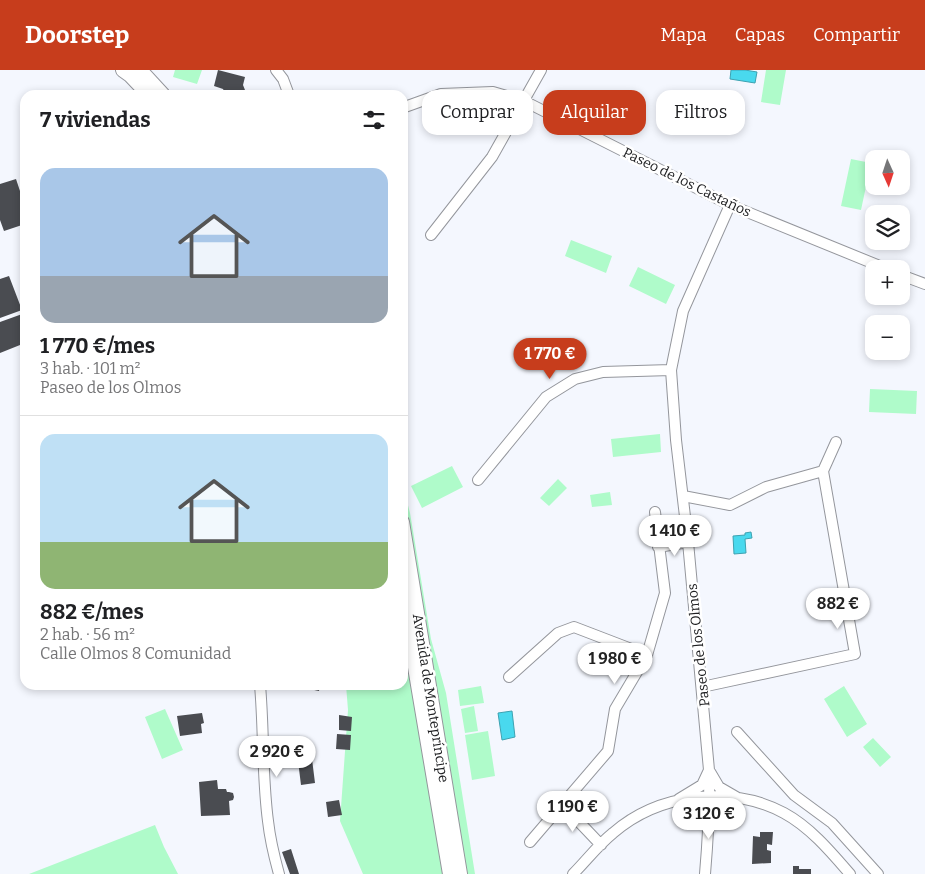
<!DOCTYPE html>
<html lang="es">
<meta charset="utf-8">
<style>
:root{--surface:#fff;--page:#f2f2f2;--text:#202124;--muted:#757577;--line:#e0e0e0;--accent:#c73d1c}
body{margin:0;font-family:Bitter,serif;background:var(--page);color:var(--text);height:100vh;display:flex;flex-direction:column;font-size:19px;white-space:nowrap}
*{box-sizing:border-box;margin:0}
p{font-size:16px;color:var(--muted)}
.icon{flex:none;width:28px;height:28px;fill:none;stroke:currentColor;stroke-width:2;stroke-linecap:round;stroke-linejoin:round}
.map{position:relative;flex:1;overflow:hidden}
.details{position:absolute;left:20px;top:20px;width:388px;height:600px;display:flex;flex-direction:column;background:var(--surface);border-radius:15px;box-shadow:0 2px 8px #0003}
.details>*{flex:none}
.guide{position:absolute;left:422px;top:20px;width:428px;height:45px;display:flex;gap:10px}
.needle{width:32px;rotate:177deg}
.buttons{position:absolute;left:865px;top:80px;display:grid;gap:10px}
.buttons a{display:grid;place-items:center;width:45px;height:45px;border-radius:10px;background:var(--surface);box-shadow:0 2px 8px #0003;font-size:25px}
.price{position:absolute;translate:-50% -42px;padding:0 11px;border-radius:18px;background:#fff;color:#222;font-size:16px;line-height:32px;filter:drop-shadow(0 1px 2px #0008)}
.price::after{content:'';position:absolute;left:50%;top:30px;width:15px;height:11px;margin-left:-8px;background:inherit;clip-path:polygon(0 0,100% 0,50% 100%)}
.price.current{background:var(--accent);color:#fff}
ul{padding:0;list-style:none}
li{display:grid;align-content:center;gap:10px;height:265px;padding:0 20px}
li+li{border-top:1px solid var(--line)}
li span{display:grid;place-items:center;height:155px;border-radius:15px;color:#555}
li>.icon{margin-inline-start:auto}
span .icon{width:90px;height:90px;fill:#fffc;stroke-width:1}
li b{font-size:21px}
h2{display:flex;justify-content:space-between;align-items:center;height:60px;padding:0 20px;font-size:21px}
.chip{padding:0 18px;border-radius:15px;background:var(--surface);box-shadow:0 2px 8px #0003;font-size:18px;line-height:45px}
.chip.current{background:var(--accent);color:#fff}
header{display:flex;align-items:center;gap:30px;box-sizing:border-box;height:70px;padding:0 25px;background:var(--accent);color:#fff}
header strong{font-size:24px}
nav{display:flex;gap:28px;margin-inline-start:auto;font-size:18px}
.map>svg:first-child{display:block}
.green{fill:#affbca}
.water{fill:#49d9ee;stroke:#3da2b1}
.building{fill:#4a4c51}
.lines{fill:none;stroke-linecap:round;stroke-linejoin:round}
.street-casing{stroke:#94969c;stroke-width:12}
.secondary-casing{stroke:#94969c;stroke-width:16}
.street{stroke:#fff;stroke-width:10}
.secondary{stroke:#fff;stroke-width:14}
.labels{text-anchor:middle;stroke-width:5;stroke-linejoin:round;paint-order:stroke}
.street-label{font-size:14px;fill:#202123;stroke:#fff}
</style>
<header>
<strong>Doorstep</strong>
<nav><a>Mapa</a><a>Capas</a><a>Compartir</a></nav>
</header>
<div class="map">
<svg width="925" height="804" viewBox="0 0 925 804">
<rect width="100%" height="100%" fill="#f4f7fe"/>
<path class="green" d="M175,0H202L197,14L173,7Z
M766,0H786L780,35L761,32Z
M851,89L871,93L861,140L841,136Z
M571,170L612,186L606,203L565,186Z
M638,197L675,215L666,234L629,216Z
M870,319L917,321L916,344L869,342Z
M660,364L661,382L613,387L611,369Z
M452,396L463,417L422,438L411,416Z
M558,409L567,418L549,436L540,428Z
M403,416L410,443L431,569L446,623L475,804H363L340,751L348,640L346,615H402Z
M610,422L612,435L592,437L590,425Z
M481,616L484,633L460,636L458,620Z
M844,616L867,654L847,667L824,629Z
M474,636L478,661L465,663L461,639Z
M165,639L183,680L162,689L145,647Z
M488,661L495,706L472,710L465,665Z
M873,668L891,687L880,697L863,677Z
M155,755L164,777L178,804H29Z"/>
<path class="water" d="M731,0H745L757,2L755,13L730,9Z
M751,462L752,468L745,469L746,483L734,484L733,466L745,465V463Z
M512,641L515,667L502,670L498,643Z"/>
<path class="building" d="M218,0L245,7L243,15L247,25H226L223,19L214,16Z
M16,109L25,136V154L4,161L0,150V114Z
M9,206L22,240L0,248V209Z
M25,243V273L0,283V252Z
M295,615H320L319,621L295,616Z
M202,643L204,653L201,654L202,663L180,666L177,646Z
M339,645L352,647L351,661L339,660Z
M337,664L351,665L350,680L336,679Z
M312,689L315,713L301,715L298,691Z
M217,710L218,719H226L227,722H229L233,723L234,727L233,730L229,731L230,745L201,746L199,712Z
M339,730L342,745L328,747L326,732Z
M760,762H773L772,775L767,774V780L771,781V793L752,794L753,766L760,767Z
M291,779L299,804H290L282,782Z
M793,796H799V799H811V804H793Z"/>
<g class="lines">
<defs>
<path id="street" d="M276,0L283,9L289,25
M402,38L441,24L493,22L524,31L730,135L887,199
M431,165L492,87L541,0
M901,205L925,214
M478,410L546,327L575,309L603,302L671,300
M683,426L730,435L766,417L823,401L836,372
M658,477L688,472
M509,607L558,563L574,557L647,585
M260,615C264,660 262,706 268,751C270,769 274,786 279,804
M702,617L855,584L823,401
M737,662L794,725L832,753L878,804
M709,700L719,717L738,728L720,738L709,758L698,741L679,729L702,715Z
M562,734L601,775
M530,772L608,681L615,639L647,585L665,523L655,442
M573,804C586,791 598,775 613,763C658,724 730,714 784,743C810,757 831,782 850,804
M705,804C708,769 710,735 709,700L688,472L676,370L671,300L683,241L730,135"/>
<path id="secondary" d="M123,0L130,5L149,25
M140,0L163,25
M402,452L460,804
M402,520L450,804"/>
</defs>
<use href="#street" class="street-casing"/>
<use href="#secondary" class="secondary-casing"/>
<use href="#street" class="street"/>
<use href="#secondary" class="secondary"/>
</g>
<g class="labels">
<g class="street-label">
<text transform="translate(687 112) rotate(26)" y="5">Paseo de los Castaños</text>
<text transform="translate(698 575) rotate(-96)" y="5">Paseo de los Olmos</text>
<text transform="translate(431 628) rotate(81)" y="5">Avenida de Montepríncipe</text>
</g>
</g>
</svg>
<div class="buttons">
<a><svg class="needle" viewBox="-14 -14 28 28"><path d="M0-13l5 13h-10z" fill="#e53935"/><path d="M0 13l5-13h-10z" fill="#757577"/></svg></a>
<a><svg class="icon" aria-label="layers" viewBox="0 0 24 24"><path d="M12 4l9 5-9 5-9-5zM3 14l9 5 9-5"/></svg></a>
<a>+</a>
<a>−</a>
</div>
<b class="price current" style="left:550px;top:310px">1 770 €</b>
<b class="price" style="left:675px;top:487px">1 410 €</b>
<b class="price" style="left:838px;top:560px">882 €</b>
<b class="price" style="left:615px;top:615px">1 980 €</b>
<b class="price" style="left:277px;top:708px">2 920 €</b>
<b class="price" style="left:573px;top:763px">1 190 €</b>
<b class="price" style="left:709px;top:770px">3 120 €</b>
<div class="guide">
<a class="chip">Comprar</a>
<a class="chip current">Alquilar</a>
<a class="chip">Filtros</a>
</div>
<section class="details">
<h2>7 viviendas<svg class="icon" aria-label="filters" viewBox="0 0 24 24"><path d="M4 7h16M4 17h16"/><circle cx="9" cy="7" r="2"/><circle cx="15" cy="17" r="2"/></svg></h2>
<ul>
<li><span style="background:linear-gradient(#a9c7e8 70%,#9aa5b1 0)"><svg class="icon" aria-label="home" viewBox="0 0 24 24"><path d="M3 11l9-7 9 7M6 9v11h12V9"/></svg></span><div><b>1 770 €/mes</b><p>3 hab. · 101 m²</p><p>Paseo de los Olmos</p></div></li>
<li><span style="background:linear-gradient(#bfe0f5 70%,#8fb573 0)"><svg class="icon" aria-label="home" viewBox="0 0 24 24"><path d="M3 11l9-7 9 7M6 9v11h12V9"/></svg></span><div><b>882 €/mes</b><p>2 hab. · 56 m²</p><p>Calle Olmos 8 Comunidad</p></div></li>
</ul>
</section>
</div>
